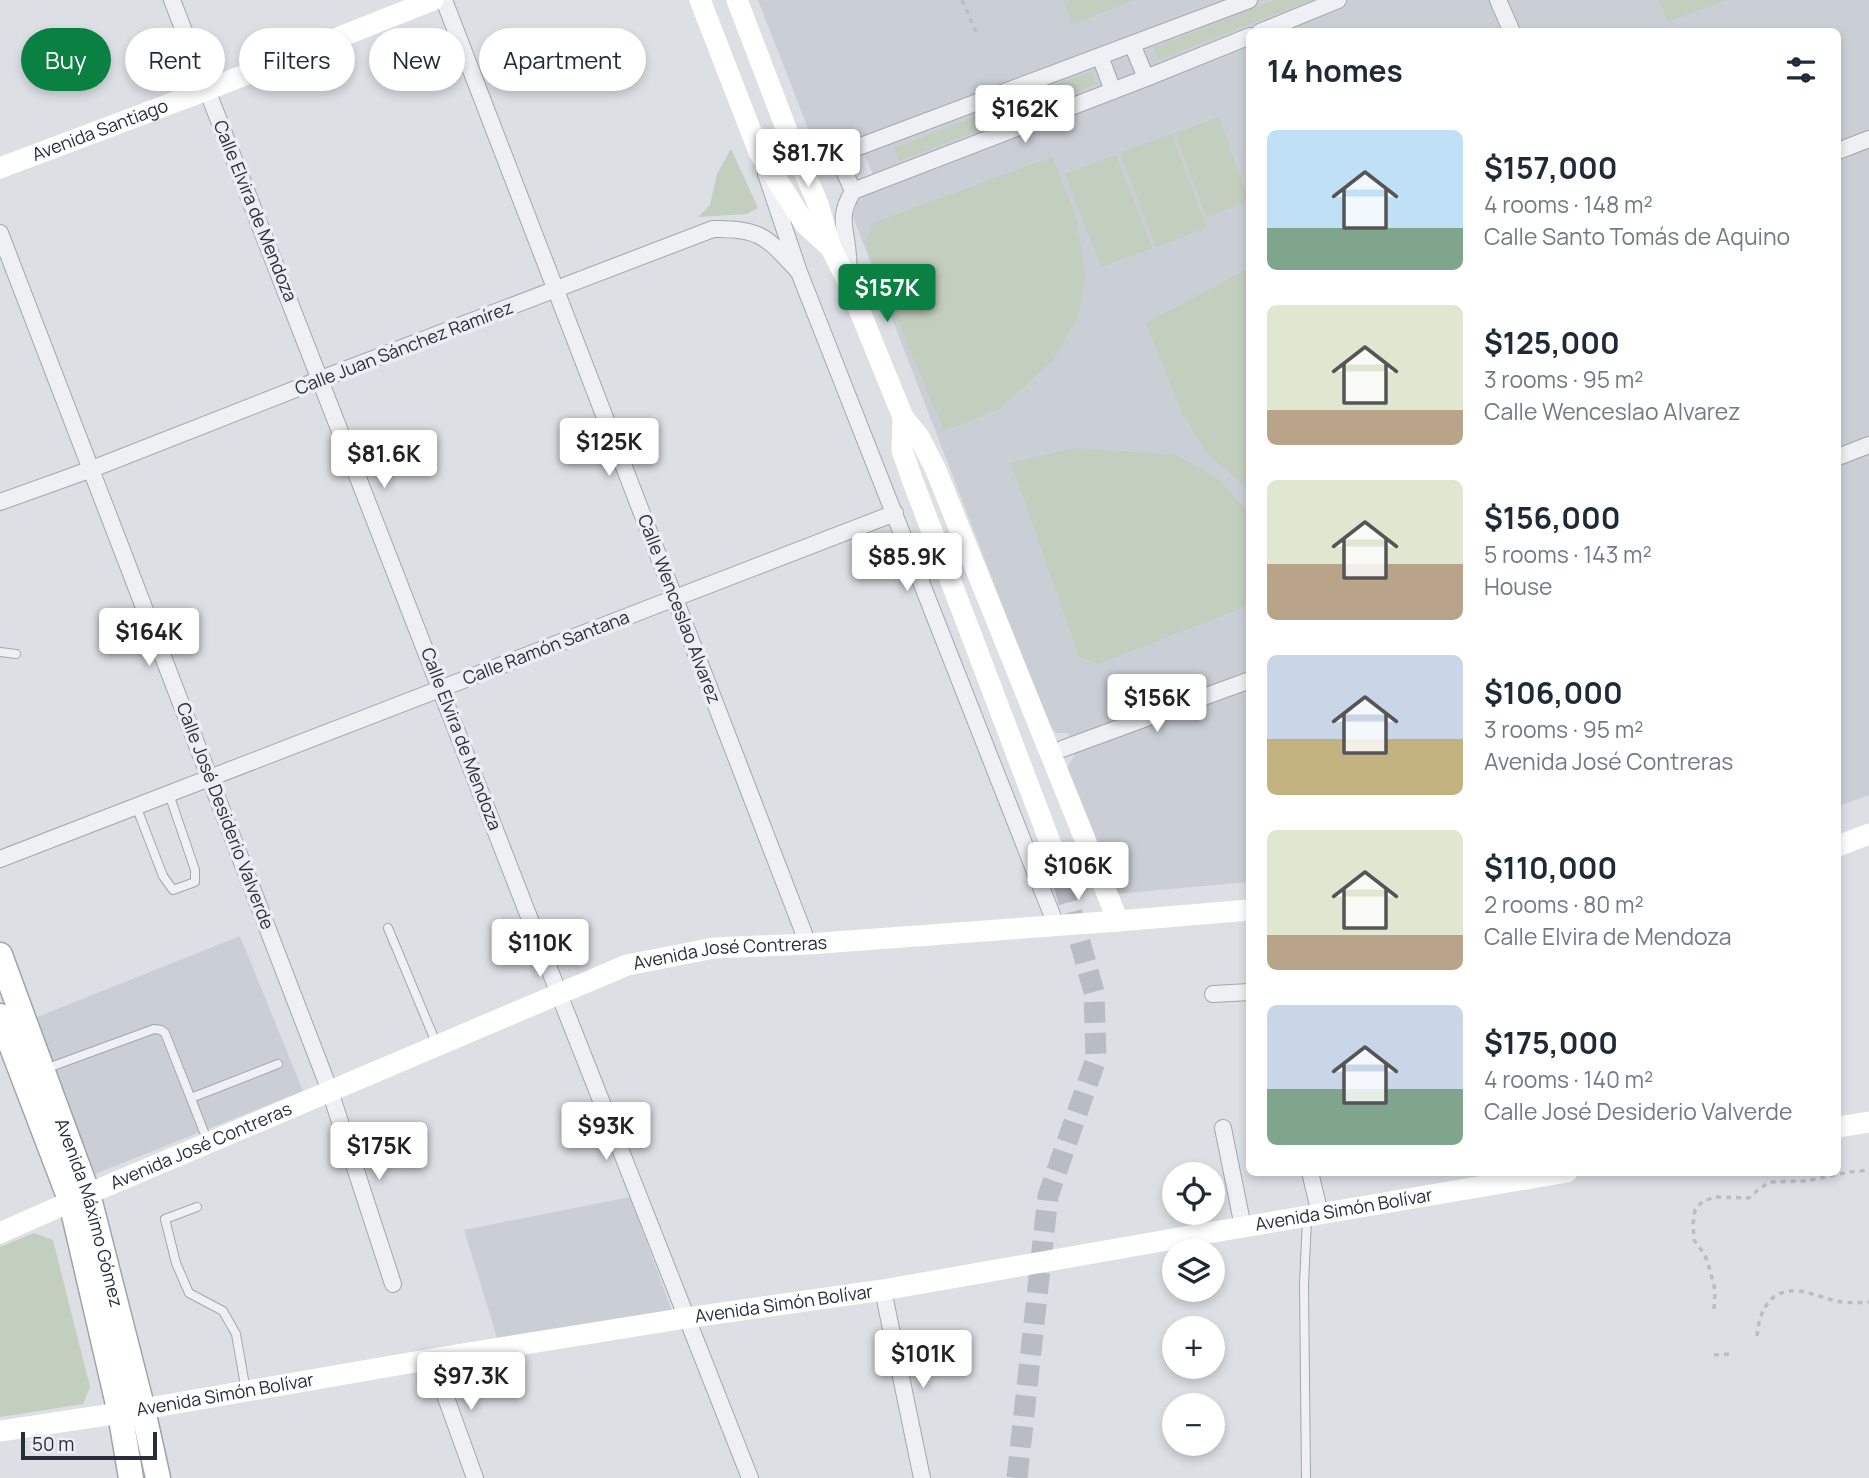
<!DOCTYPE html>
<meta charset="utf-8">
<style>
:root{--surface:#fff;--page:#f2f2f3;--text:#1f2937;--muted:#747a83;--accent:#0b8043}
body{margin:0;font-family:Manrope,sans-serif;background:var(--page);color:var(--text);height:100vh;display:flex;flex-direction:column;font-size:26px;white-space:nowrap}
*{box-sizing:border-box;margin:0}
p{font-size:23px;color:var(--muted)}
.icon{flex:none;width:38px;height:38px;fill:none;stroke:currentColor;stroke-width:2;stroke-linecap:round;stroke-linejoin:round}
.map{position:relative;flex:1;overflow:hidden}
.drawer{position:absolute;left:1246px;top:28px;width:595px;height:1148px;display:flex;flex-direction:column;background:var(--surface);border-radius:10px;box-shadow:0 4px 10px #0003}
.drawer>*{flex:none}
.guide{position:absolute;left:21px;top:28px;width:665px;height:63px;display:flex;gap:14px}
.buttons{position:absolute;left:1162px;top:1162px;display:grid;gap:14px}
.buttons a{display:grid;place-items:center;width:63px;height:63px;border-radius:50%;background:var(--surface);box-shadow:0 4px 10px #0003;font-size:35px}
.scale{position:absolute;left:21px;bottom:18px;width:136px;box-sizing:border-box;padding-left:7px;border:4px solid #272e3a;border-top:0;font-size:19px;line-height:24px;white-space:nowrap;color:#272e3a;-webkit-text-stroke:5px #ebeef3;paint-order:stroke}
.price{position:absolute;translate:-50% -60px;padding:0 16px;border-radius:7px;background:#fff;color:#222;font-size:23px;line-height:46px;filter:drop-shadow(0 2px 4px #0008)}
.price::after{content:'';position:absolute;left:50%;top:42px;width:21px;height:16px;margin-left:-10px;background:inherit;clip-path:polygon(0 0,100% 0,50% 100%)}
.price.selected{background:var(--accent);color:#fff}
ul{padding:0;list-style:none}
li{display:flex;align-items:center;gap:21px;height:175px;padding:0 21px}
li span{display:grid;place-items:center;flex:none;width:196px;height:140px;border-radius:10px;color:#555}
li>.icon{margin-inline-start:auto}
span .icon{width:84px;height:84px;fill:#fffc;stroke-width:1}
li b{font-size:30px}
h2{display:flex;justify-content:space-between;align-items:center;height:84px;padding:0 21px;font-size:30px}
.chip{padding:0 24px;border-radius:32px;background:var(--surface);box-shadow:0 4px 10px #0003;font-size:24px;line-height:63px}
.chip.selected{background:var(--accent);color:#fff}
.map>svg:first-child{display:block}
.built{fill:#cacfd6}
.green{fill:#c2cebe}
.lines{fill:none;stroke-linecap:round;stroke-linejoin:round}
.secondary-tunnel{stroke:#b8bcc3;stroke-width:21;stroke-dasharray:21 10;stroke-linecap:butt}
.lane-casing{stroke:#a2a7ae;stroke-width:10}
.street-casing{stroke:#a2a7ae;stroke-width:18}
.primary-casing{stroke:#9da4af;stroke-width:27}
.path{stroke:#babec4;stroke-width:3.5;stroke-dasharray:5 5;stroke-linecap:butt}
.lane{stroke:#eef0f4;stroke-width:8}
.street{stroke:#eef0f4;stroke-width:16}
.secondary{stroke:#fff;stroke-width:21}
.primary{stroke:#fff;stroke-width:24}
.labels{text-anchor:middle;stroke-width:7;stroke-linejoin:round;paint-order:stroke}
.street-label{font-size:18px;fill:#272e3a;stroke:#ebeef3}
</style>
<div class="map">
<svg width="1869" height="1478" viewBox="0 0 1869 1478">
<rect width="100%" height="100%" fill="#dce0e5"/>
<path class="built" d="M758,0H1869V795L1842,805L1838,803V32H1250L1249,882L1114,894L1066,769L1074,756L1068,733H1057L1051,729L1047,721L853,217L858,197L879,191L876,183L856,132L828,140L809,131Z
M240,936L303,1091L95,1174L32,1019Z
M630,1197L672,1311L498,1341L464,1230Z"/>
<path class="green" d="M1063,0H1134L1072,24Z
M1275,0H1312L1158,60L1153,48Z
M1659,0H1725L1668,22Z
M1092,71L1097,84L899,161L894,148Z
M1219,117L1249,201L1206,217L1175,133Z
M1172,134L1207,228L1156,247L1120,153Z
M731,149L758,208L747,214L698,217L710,205L717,174Z
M1116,155L1152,248L1101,267L1065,174Z
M1052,157L1077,220L1085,275L1078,317L1053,360L1001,408L944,431L865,242L873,223Z
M1249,268V490L1207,453L1182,413L1146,323Z
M1075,448L1176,455L1220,480L1249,513V605L1098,664L1079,656L1011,463Z
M34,1233L53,1240L90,1387L83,1404L0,1417V1247Z"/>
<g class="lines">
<path class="secondary-tunnel" d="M1017,1478L1048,1196L1096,1059L1094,992L1058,863"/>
<defs>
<path id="lane" d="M0,652L16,654
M136,806L163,876L173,890L195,882V870L169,794
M388,928L437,1045
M45,1069L154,1029L161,1030L165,1033L208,1142
M191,1098L278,1064
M197,1207L165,1219L176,1263L189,1293L223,1311L236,1334L246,1391
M1306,1478L1304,1284L1307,1219"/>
<path id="street" d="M172,0L559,994L750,1478
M444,0L808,944
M1498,0L1512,32
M1260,32L1338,0
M1132,44L1146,78
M1100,56L1113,91
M789,136L810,148L837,155L1249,0
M1838,151L1869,139
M837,155L853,191
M766,174L799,272L1056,925
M0,233L330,1091L393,1284
M848,280C848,272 849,265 848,257C847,228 836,220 853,191L1146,78L1250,36
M1838,457L1869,445
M0,502L92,469L321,379L713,229C762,228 767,238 799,272
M1051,753L1250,680
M0,859L895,513
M1213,994L1250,992
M1223,1128L1243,1227
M1310,1172L1320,1214
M883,1290L922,1478
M432,1359L475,1478"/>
<g id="primary">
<path id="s4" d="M0,955L88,1194L143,1410L158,1478"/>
<path d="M0,1016L71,1202L120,1413L131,1478"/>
</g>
</defs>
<use href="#lane" class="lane-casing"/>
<use href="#street" class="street-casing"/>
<use href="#primary" class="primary-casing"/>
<path class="path" d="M962,0L976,32
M1714,1309L1715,1290L1710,1270L1705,1255L1694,1240L1693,1224L1695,1210L1703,1201L1716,1197L1749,1198L1759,1189L1770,1182L1806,1181L1849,1172L1869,1170
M1757,1336C1759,1311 1770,1288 1799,1291C1812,1293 1824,1298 1836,1301C1847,1303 1858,1303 1869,1302
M1714,1355L1730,1354"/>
<use href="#lane" class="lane"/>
<use href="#street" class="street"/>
<g class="secondary">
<path d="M700,0L759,152L805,224L829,246"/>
<path d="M737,0L789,136L818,204L831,248L848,282L903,417L919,437L935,468L1118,921"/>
<path id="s1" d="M0,168L207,90L433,0"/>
<path d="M903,417L902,450L912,479L1058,863"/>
<path d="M1838,846L1869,834"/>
<path d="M1838,1127L1869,1122"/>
<path id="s2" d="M0,1233L88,1194L627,965L714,948L808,944L1118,921L1250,910"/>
<path id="s3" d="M0,1431L120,1413L432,1359L686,1318L883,1290L1190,1236L1567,1172"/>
</g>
<use href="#primary" class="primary"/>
</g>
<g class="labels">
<g class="street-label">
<text dy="6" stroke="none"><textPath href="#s1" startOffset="107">Avenida Santiago</textPath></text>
<text transform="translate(255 211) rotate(68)" y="6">Calle Elvira de Mendoza</text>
<text transform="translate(404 348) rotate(-21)" y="6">Calle Juan Sánchez Ramírez</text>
<text transform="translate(679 609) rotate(69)" y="6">Calle Wenceslao Alvarez</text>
<text transform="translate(546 648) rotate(-21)" y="6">Calle Ramón Santana</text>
<text transform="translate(461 739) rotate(69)" y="6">Calle Elvira de Mendoza</text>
<text transform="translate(225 816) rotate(69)" y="6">Calle José Desiderio Valverde</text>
<text dy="6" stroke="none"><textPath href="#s2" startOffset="786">Avenida José Contreras</textPath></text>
<text dy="6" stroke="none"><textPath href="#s2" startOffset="219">Avenida José Contreras</textPath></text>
<text dy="6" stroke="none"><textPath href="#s3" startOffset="1362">Avenida Simón Bolívar</textPath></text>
<text dy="6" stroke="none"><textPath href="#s4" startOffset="273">Avenida Máximo Gómez</textPath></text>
<text dy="6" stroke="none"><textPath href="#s3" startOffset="794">Avenida Simón Bolívar</textPath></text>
<text dy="6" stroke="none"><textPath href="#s3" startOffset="228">Avenida Simón Bolívar</textPath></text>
</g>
</g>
</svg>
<div class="buttons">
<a><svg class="icon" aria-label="locate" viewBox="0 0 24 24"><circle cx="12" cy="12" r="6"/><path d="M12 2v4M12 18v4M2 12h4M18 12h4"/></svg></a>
<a><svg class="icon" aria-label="layers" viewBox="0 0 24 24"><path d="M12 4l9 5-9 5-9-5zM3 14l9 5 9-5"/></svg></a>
<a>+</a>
<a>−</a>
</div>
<div class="scale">50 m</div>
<b class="price" style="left:1025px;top:145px">$162K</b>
<b class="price" style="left:808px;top:189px">$81.7K</b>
<b class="price selected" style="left:887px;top:324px">$157K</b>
<b class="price" style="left:609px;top:478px">$125K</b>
<b class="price" style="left:384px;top:490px">$81.6K</b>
<b class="price" style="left:907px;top:593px">$85.9K</b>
<b class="price" style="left:149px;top:668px">$164K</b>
<b class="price" style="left:1157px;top:734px">$156K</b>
<b class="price" style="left:1078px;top:902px">$106K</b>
<b class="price" style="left:540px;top:979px">$110K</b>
<b class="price" style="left:606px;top:1162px">$93K</b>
<b class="price" style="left:379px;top:1182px">$175K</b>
<b class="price" style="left:923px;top:1390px">$101K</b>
<b class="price" style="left:471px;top:1412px">$97.3K</b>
<div class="guide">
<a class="chip selected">Buy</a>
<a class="chip">Rent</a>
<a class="chip">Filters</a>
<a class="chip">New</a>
<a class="chip">Apartment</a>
</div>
<section class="drawer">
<h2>14 homes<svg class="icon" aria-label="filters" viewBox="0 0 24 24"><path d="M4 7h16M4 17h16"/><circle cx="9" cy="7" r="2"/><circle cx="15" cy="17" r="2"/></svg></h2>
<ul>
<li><span style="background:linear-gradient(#bfe0f5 70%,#7fa58c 0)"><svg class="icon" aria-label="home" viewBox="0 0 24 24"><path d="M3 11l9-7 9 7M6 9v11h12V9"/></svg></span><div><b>$157,000</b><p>4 rooms · 148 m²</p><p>Calle Santo Tomás de Aquino</p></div></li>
<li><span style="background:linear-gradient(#dfe7d0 75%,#b9a48a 0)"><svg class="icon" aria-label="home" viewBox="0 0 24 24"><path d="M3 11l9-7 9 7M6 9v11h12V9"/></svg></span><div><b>$125,000</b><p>3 rooms · 95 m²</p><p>Calle Wenceslao Alvarez</p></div></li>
<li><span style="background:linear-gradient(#dfe7d0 60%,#b9a48a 0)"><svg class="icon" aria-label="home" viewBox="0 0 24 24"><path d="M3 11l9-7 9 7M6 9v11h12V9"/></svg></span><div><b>$156,000</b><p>5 rooms · 143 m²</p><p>House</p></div></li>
<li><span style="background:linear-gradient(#c9d6e8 60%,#c2b280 0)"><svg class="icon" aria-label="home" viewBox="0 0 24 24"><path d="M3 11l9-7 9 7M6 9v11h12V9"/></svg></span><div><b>$106,000</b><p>3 rooms · 95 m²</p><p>Avenida José Contreras</p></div></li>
<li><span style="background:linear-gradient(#dfe7d0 75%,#b9a48a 0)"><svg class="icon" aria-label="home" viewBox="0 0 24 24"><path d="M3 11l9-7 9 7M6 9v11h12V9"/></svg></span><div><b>$110,000</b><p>2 rooms · 80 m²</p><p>Calle Elvira de Mendoza</p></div></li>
<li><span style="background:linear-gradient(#c9d6e8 60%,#7fa58c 0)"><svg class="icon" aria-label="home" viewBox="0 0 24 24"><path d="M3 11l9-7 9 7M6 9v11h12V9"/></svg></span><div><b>$175,000</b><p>4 rooms · 140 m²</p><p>Calle José Desiderio Valverde</p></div></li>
</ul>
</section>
</div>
